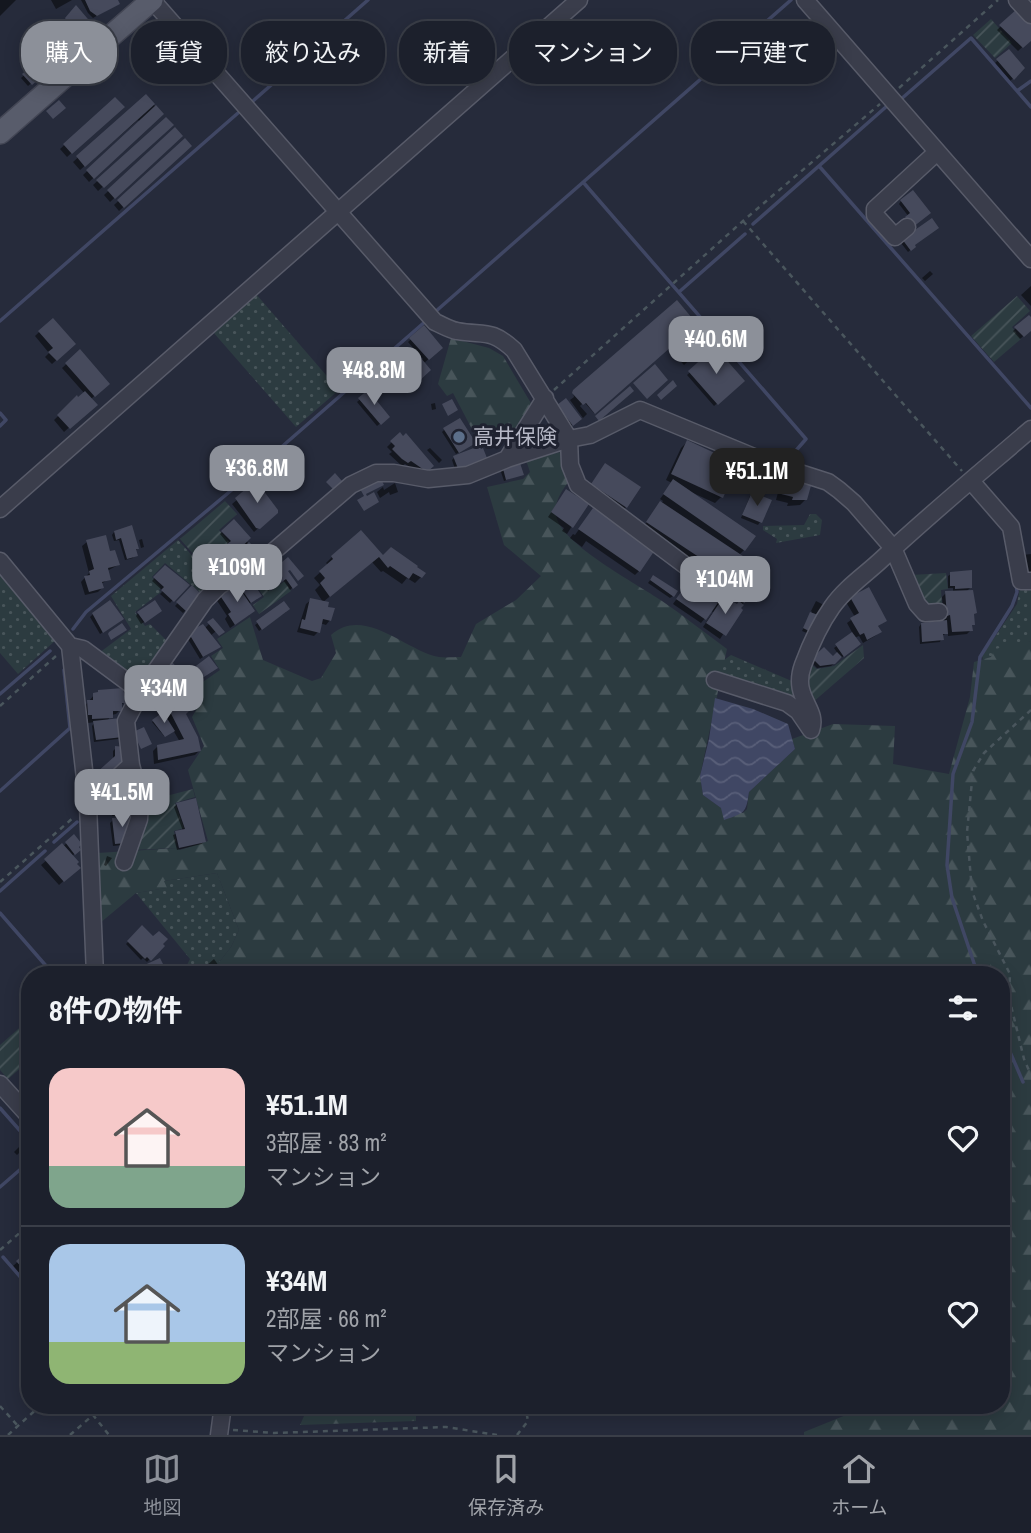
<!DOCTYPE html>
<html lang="ja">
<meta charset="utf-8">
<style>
:root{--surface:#1c202c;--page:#292d38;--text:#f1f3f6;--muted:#a0a3a9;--line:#3a3e48;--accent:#8c9099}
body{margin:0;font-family:"Archivo Narrow","Noto Sans JP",sans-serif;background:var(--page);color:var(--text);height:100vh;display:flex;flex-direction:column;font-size:26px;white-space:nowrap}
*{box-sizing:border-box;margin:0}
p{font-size:23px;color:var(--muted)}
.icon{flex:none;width:38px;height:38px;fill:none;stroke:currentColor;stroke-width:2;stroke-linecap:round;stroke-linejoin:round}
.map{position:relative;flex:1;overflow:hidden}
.drawer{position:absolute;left:21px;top:966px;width:989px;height:448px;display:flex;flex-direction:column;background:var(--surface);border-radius:28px;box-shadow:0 4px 18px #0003,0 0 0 2px var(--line)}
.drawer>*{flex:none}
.guide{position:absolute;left:21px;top:21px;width:990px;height:63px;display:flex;gap:14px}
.price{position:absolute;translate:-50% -60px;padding:0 16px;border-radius:14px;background:var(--accent);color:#fff;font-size:23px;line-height:46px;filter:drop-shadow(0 2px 4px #0008)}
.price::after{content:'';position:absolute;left:50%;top:42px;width:21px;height:16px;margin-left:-10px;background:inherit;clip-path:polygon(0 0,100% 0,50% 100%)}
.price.selected{background:#222;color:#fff}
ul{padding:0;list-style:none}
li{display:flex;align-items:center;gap:21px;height:175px;padding:0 28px}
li+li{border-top:2px solid var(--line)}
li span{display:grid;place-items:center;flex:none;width:196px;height:140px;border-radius:21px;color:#555}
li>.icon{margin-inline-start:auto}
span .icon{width:84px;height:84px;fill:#fffc;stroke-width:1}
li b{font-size:30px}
h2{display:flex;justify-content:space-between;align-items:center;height:84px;padding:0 28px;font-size:30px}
.chip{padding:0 24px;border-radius:28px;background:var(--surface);box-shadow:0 4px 18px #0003,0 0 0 2px var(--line);font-size:24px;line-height:63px}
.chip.selected{background:var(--accent);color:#fff}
.tab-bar{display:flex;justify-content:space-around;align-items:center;height:98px;border-top:2px solid var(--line);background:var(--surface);font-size:19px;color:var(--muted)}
.tab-bar a{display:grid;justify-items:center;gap:4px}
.tab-bar .selected{color:var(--accent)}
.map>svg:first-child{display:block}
.grass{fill:url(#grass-dots)}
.forest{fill:url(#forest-firs)}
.garden{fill:url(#garden-furrows)}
.water{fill:url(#water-waves)}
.shadow{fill:#0007}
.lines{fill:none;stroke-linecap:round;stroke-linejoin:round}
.stream{stroke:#404764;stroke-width:3.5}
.building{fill:#464a5c}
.minor-casing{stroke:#585b69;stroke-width:19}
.major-casing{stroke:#434654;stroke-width:24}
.path{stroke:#4a565d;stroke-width:2.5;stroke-dasharray:5 5;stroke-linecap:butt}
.minor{stroke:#3a3d4b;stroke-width:16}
.major{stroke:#585c6b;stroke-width:21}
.service-dot{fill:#5c6f8a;stroke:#1f2230;stroke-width:2.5}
.labels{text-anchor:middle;stroke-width:6;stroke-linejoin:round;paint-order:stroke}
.poi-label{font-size:21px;fill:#b6b8c6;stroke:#1f2230;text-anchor:start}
</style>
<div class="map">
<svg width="1031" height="1435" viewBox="0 0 1031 1435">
<defs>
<pattern id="grass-dots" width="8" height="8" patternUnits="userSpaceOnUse" patternTransform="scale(1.75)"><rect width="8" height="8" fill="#2c3b40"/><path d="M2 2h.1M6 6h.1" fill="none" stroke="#48555a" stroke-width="1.8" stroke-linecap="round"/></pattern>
<pattern id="forest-firs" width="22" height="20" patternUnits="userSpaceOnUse" patternTransform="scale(1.75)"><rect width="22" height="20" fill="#2c3b40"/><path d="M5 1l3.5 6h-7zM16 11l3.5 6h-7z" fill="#48555a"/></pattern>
<pattern id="garden-furrows" width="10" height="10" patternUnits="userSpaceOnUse" patternTransform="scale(1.75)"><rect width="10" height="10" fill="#2c3b40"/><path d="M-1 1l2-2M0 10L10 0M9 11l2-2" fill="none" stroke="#48555a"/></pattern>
<pattern id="water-waves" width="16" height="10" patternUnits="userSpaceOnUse" patternTransform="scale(1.75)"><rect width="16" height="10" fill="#404764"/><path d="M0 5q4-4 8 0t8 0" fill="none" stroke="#595f79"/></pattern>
</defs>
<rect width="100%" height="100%" fill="#262b3b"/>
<path class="grass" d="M256,294L339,390L296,427L213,332Z
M810,514H816L822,520L820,535L776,543L777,539L763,530V526L804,525Z
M178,540L217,583L203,595L165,563L152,577L161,588L159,590L161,592L135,612L145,626L150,624L168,642L136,681L99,653L131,629L111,596Z
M0,575L56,640L18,674L0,653Z
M1031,587V641L983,660L982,656L1017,604L1020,588Z
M731,655L794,682L808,711L719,679L724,660Z
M217,873L239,930L231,947L217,965V975H182L190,959L136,893L166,888L164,881Z"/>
<path class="forest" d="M451,338L489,348L503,356L535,410L510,448L500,432L492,435L474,433L453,393L447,396L438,384Z
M561,452L569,481C562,491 554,501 556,515C560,544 638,584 662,601C684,616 705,633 727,649L700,776L703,795L721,808L743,813L747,809L749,792L795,749L792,739L833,724L895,726L893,764L949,774L970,697L974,662L991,657L995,649L1031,641V1435H804V1432L851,1413L842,1405H1001V975H217V965L231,947L239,930L217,873L164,881L167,888L136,893L100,923L97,853L177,848L180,850L208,841L188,770L204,746L192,717L196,710L187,693L220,670L211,656L223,648L217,639L250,617L263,660L312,681L321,678L336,653L331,635C364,605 406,651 439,657C445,658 454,657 461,657L476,624L516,600L541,576L504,545L487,487L523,479L530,472L526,460Z
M298,1405H416V1421L300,1425L304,1416Z"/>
<path class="garden" d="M991,19L1012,43L995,58L973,35Z
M1017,296L1030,311L1012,327L1021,339L994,362L971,336Z
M225,501L237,514L219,530L229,542L226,545L234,555L230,559L238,568L217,581L180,539Z
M255,567L271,591L285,581L291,591L259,614L253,605L264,597L247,572Z
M946,573L948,589L941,590L942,604L926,605L911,575Z
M863,645L864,658L812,703L804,682L809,663L817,669L834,666Z
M193,789L195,797L175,803L184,828L174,831L177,848L131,850L143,802Z
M26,1022L30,1026V1060L8,1079L0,1070V1045Z"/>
<path class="water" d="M715,698L753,709L788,724L795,749L749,792C746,814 744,813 724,820L721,808L703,795L700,776L709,739Z"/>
<path class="shadow" d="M0,0H16L0,16Z
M51,0H72L56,9Z
M81,0H116L118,4L93,18L88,13Z
M1017,11L1031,28V39L1018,51L997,30Z
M49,27L65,44L51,56L46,51L35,61L23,47Z
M1008,51L1019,73L1010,81L995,63Z
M29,71L37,78L28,86L21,78Z
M146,96L162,114L89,182L83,175L140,122L138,120L80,170L73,162Z
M115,99L122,107L67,157L60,149Z
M166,119L171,125L98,191L93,185Z
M175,130L181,136L110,202L104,195Z
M184,141L190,146L119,211L114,205Z
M901,201L926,215L904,221L909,217L899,204Z
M903,240L914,247L908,252L901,243Z
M930,271L933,274L925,281L922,278Z
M1031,286V306L1021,295Z
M1028,317L1031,320V329L1020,339L1013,331Z
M52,320L74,344L52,364L45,357L49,353L35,336Z
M695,324L594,413L584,402L580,406L587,414L583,418L570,400L574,397L573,392Z
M423,328L441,348L423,364L429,370L417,380L413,368L423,359L408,342Z
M683,341L709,342L684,365L672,352Z
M715,350L742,381L714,406L687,375Z
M80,352L108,383L91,399L95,404L64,432L54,420L77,398L85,394L62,368Z
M367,393L388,417L377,426L357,402Z
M435,403L436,409L432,410L431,404Z
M559,406L579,419L570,427L556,408Z
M444,430L471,445L456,454L442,432Z
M400,434L432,466L422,475L405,464L402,466L389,454L392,452L387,447Z
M491.5 443a4.5 4.5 0 1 1 9 0a4.5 4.5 0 1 1-9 0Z
M687,442L721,497L715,503L693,493L692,494L744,550L738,556L749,563L732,587L643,527L663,501L660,499L672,483L666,480L681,448Z
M430,448L442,460L439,463L427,450Z
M454,458H485L456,472L452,460Z
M503,467L522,474L504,481L500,469Z
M601,470L626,507L622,511L588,489Z
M786,479L806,499L800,505L787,506L788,503L776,500L780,485Z
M758,480L767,483L764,490L755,487Z
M395,483L398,492L390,495L389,492L380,498L377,492L383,487L384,490Z
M256,484L276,512L254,532L232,504Z
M562,496L572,526L567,534L562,531L564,528L548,517Z
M750,496L760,522L758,525L741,518Z
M589,515L639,571L635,575L586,541L582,547L570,538L573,534L575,535Z
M234,521L246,541L255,550L236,567L231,562L244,549L232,555L226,548L229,545L220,534Z
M114,532L137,548L133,558L125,560L119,540L114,541L112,535Z
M361,533L383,558L421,577L415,583L407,578L402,584L383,571L381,572L372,562L323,602L315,590L320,585L314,578L328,565L326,563L332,557Z
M142,539L144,547L141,548L139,540Z
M87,542L109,553L118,565L107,571L109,579L101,584L102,588L98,592L85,595L81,582L89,573L82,546Z
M1031,554V575L1022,576V555Z
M280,565L295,585L290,590L283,580L268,591L256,574Z
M165,567L187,585L170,603L160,594L163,591L152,581Z
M951,574L970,588L966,592L972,615L971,630L967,634L948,636V632L942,636L940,642L920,644L919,627L921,624L944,622L942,597L946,593H953V588H948V576Z
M651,579L673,596L670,598L648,583Z
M688,583L736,606L740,602H738L744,584V602L720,639L703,627L713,612L711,611L701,623L673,604Z
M192,588L200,596L183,613L175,606Z
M242,589L257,599L248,604L249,615L230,628L225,619L227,616L216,599L220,595L236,593Z
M851,598L885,621L877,627L880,632L875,636L863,643L859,636L854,638L856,646L831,666L817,668L811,662L824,649L833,659L838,654L834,648L853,634L847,623L855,617L846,602Z
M311,600L330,620L326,625L320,623L318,632L314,636L297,632L306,604Z
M816,601L824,605L809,634L802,631L812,612L811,611Z
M283,603L286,612L259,631L255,625Z
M138,613H158L141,624L136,616Z
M93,614L119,622L100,634L90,617Z
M213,620L220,628L210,636L216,649L200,659L186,636L204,629Z
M170,667L185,678L190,673L213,670L193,683L190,680L185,685L188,687L180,695L163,706L161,701L176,690L172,686L166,692L155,681Z
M94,695L124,702L120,706V710L116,714L111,715L107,722L121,736L118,739L94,742L92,726L95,722L88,723V719H85L84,707Z
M184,699V714L199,751L195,755L154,764L153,751L157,747L180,742L173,730L164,736L152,722L168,707Z
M116,748L120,764L99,782L95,775L113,760V751Z
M114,791L132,806L128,814L112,816L113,810L111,793Z
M177,804L204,841L202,844L177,850L173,835L183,831L174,807Z
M132,818L122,845L113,846L110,823L113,820Z
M74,837L79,850L72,856L78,868L59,885L41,865Z
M107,856L112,858L106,866L104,865Z
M142,928L162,946L147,962L143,958L141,960L126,944Z
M214,959L219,966L209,974L205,967Z
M141,968H163L149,975H125L134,971L135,973Z
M19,1147L22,1150L17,1155L14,1152Z
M30,1251V1283L29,1284L13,1266Z
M452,1405H476L473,1413L451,1409Z
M485,1405H503L502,1412L499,1415L484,1413Z"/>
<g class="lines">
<path class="stream" d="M1017,91L1031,81
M900,100L971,38L1031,107
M253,101L368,0
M819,166L1031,408
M583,182L806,439L786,462
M753,224L887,106
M679,292L745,234
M435,312L791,0
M0,321L238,113
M0,413L6,420L0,426
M73,629L86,612L246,478L427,320
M0,694L50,651
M0,791L70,728L64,670
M54,842L77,822
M0,891L45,851
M0,913L54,975
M978,975L952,898L947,865L953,774L972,722L980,657L1012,606L1017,592L1016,583
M1001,1031L1023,1082
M0,1108L30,1142
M0,1187L30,1161
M3,1257L30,1288"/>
</g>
<path class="building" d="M85,0H118L120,4L97,16L90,11Z
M76,5L93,25L78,38L65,18Z
M1017,9L1031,24V41L1023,48L999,25Z
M49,24L67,44L55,55L37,36Z
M35,35L49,51L37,61L31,54L29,56L21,47Z
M1009,49L1025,68L1014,80L996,59Z
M29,68L40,78L32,85L22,74Z
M146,94L155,104L85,167L76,156Z
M115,97L125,107L72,154L63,144Z
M59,100L66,108L53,119L46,111Z
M156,105L164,114L94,179L86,170Z
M166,117L174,125L104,188L96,180Z
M175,127L183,136L115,199L107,190Z
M185,138L192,146L124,208L117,200Z
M913,190L931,213L913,227L905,217L910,213L900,200Z
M932,218L939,228L915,245L916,247L911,251L902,239Z
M677,300L697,324L595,414L586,403L583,405L572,393L573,390Z
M1029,315L1031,317V331L1024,337L1014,327Z
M53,318L76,344L57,361L48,352L53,348L38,331Z
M424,325L443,348L429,360L409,338Z
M697,326L711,342L696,355L682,340Z
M681,341L695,357L689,362L675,346Z
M715,347L745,381L718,405L688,371Z
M80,349L110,384L95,397L65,363Z
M404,350L411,361L405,366L402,362L397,367L392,361Z
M421,358L431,370L418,382L413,365Z
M655,364L668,380L647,399L633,383Z
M673,380L677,386L661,400L657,395Z
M630,386L634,391L599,421L595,416Z
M368,390L390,417L381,425L358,398Z
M85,391L98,405L70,429L57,415L77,395L78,397Z
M566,398L582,419L573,426L557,405Z
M452,399L458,410L448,416L442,404Z
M460,418L476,443L459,453L443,428Z
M400,432L403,436L406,433L434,466L427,472L411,461L408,463L402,459L392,449L395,446L390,441Z
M687,440L738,464L723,498L671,474Z
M479,446L481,449L483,448L487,458L459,471L453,456Z
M519,460L524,475L506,480L502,465Z
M605,463L641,487L627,508L591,484Z
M335,473L342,481L333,489L326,482Z
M380,477L384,485L366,494L367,496L374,492L379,502L364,511L357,500L364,496L359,487Z
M785,477L812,482L807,500H792L793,497L781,494Z
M673,479L756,536L745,551L663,494Z
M254,482H257L278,510V513L260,529L256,528L235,498Z
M566,489L589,504L573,528L551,512Z
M752,492L772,500L762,523L742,515Z
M660,501L752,562L738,583L646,522Z
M593,508L655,550L640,572L578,529Z
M234,519L251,538L235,553L227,544L231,541L221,531Z
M132,525L139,549H136L138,556L127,559L121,538L116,540L114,531Z
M361,530L383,555L391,547L418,566L417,567L426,573L422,578L413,573L409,579L390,566L388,568L379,557L330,597L320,583L325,578L319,571L333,559L331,556Z
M106,535L110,551L115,550L120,565L108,568L111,580L102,582L104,588L89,592L84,576L90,575L89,571L94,569L86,540Z
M249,542L258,550L239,566L232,558Z
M276,557L282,562L288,557L304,576L298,581L290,570L288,571L298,585L293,589L286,579L271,590L258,570Z
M165,565L190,585L174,602L161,590L164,587L153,577Z
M972,570V588L955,589V586H950V572Z
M653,575L678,591L674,597L650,580Z
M692,576L722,597L706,620L676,599Z
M251,580L262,596L251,603L240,587Z
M744,581L750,582L745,603L738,601Z
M233,584L237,591L240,589L255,611L235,625L228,614L231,612L219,594Z
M192,585L203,596L187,612L176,602Z
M869,587L887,621L878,626L882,632L867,640L864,633L860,635L850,618L859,613L850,597Z
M973,590L977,613L974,614L975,625H972L973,631L952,632L950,615L947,616L945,591Z
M724,596L737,604L739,601L744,605L741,608L743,610L726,636L706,623Z
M310,598L329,602L328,607L335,608L331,621L323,619L320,633L300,628L302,619L305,620Z
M110,600L124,619L103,633L92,613Z
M155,600L162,611L145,623L137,612Z
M284,601L290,609L262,630L256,621Z
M810,612L821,616L813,633L803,628Z
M213,618L225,632L219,636L207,622Z
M947,620L948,634H943L944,640L922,642L921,623Z
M122,623L127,630L111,640L108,634L109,632Z
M203,624L221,647L203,657L188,632Z
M852,632L861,644L844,657L835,644Z
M824,647L833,656L837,652L842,657L835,664L820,666L812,658Z
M209,656L218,668L196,682L188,672Z
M172,662L190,682L188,685L190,687L184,693L175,685L169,691L157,678Z
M123,688L126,703H122V711H113V718L92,719V715H88L87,700H93V693L98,692V690Z
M175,688L180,696L163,707L161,699Z
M184,696L191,709L186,714L198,737L201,751L158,760L157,745L184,739L167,706Z
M163,712L175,731L165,737L152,720Z
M121,718L123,737L96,740L93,721Z
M144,727L152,744L141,749L133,732Z
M115,746L126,747L125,762L103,780L96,773L115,756Z
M130,787L134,807H131L132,812L114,814L113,808H115L113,789Z
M196,798L206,842L179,848L175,831L185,829L176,803Z
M135,816L126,843L115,844L112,818Z
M74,834L82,844L79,847L81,850L75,855L65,842Z
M62,843L79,862L77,864L81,868L64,882L44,859Z
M142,925L153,936L159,931L168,939L163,944L165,946L151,961L147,957L145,959L127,941Z
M160,958L165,968L149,975H138L137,971L141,969L140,967Z
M30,1249V1277L16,1261Z"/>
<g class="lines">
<defs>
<path id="minor" d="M152,0L435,322C442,325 450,330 457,331C484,336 490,328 514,350L569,439L570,465L578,485L726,596
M805,0L1031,259
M1017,0L1031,15
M907,227L895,237L875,215V209L937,152
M507,459L545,398
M971,481L1011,527L1021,581H1031
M0,509L579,0
M0,561L70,646L88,805L95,975
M70,646L83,649L141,692L205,600L219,586L274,551L351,485L376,473H394L428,479L468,475L507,459L569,439L590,435L640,410L766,462L828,482L839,490L854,503L893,548L917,604L925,613L939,612
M715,680L787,703L798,711L811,730C819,708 791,698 803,665C810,646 820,624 832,607C845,588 865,575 882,559C930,514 981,472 1031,429
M88,805L131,765L126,721L141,692
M124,862L139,819L140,799L131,765
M0,1084L30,1117
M219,1435L223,1405"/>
<path id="major" d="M0,133L152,0"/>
</defs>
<use href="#minor" class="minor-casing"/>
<use href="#major" class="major-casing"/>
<path class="path" d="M899,88L998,0
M743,221L962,471
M554,390L743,221L880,104
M0,706L56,656
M1031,710L984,753L973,771L967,832L972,891L983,921L1010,974L1009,997L1024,1059L1031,1075
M0,882L74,817
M0,1250L30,1224
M0,1406L18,1426
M233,1430L274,1433L446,1427L497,1435
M8,1435L41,1405
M70,1435L93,1415L109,1435
M517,1435L528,1421L525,1405"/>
<use href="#minor" class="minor"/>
<use href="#major" class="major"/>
</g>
<circle class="service-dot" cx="459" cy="437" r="7"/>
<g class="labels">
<g class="poi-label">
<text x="473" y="444">高井保険</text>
</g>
</g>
</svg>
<b class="price" style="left:716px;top:376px">¥40.6M</b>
<b class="price" style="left:374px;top:407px">¥48.8M</b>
<b class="price" style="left:257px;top:505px">¥36.8M</b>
<b class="price selected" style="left:757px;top:508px">¥51.1M</b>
<b class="price" style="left:237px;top:604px">¥109M</b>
<b class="price" style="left:725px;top:616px">¥104M</b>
<b class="price" style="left:164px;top:725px">¥34M</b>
<b class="price" style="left:122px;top:829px">¥41.5M</b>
<div class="guide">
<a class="chip selected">購入</a>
<a class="chip">賃貸</a>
<a class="chip">絞り込み</a>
<a class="chip">新着</a>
<a class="chip">マンション</a>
<a class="chip">一戸建て</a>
</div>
<section class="drawer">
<h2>8件の物件<svg class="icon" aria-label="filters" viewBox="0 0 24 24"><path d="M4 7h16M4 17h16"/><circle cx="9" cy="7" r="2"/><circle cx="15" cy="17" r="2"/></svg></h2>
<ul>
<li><span style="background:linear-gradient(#f6c9c9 70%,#7fa58c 0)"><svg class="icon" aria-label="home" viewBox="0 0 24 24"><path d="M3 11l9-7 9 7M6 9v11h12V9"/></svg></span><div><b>¥51.1M</b><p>3部屋 · 83 m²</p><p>マンション</p></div><svg class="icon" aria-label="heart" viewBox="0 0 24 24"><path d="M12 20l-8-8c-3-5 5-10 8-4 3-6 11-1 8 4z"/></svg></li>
<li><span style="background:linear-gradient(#a9c7e8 70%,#8fb573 0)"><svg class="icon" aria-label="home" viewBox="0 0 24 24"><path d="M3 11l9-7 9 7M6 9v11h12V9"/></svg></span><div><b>¥34M</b><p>2部屋 · 66 m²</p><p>マンション</p></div><svg class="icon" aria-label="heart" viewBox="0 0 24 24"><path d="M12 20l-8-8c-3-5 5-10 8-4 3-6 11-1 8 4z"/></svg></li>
</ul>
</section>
</div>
<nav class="tab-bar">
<a class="selected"><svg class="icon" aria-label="map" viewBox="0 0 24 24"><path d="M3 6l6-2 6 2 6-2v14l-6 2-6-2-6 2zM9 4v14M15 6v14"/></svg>地図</a>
<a><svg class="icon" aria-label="saved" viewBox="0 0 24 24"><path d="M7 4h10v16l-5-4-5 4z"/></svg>保存済み</a>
<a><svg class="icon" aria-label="home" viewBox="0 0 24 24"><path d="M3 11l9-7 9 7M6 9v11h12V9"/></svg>ホーム</a>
</nav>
